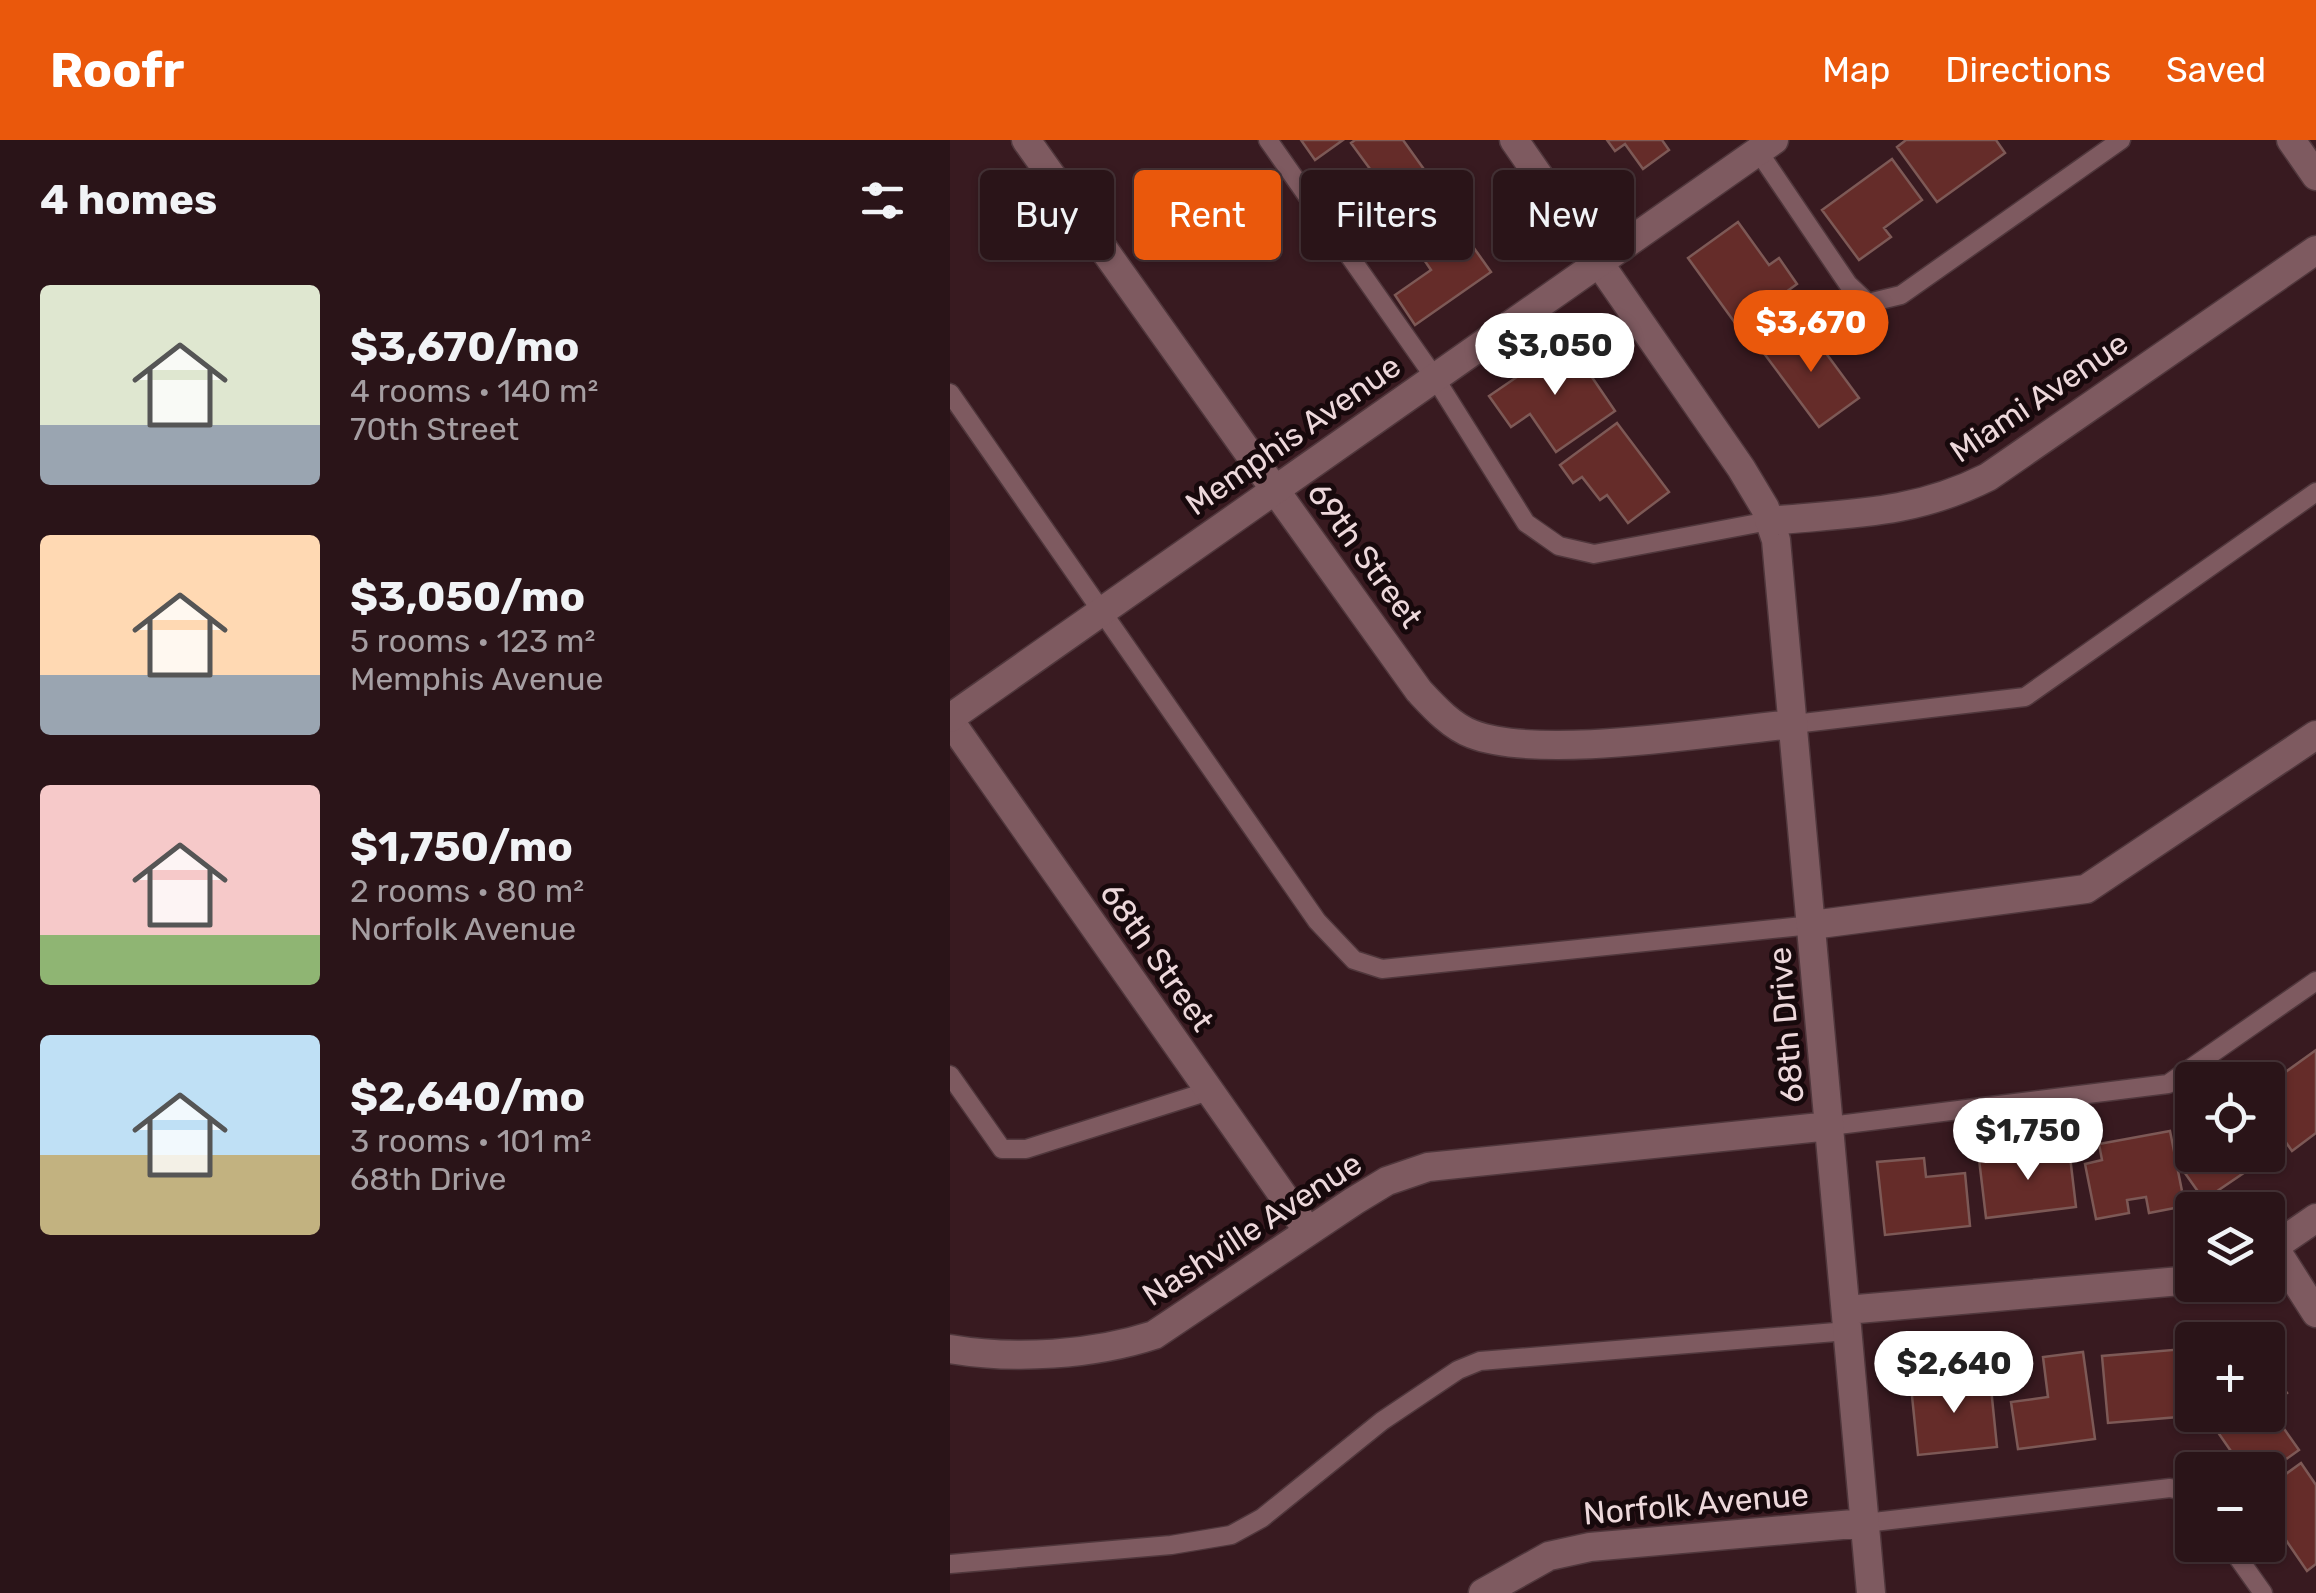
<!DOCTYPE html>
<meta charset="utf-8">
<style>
:root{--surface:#2a1418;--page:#362125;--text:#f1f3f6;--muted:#a59ea2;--line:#463337;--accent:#ea580c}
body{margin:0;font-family:Rubik,sans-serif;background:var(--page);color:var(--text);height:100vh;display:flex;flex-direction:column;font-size:38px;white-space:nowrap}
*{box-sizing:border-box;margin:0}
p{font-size:32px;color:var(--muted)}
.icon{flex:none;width:55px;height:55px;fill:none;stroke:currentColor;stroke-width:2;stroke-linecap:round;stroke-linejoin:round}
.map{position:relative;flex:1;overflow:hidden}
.sheet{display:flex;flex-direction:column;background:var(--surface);width:950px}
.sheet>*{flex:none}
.top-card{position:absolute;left:30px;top:30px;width:950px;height:90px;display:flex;gap:20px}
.fabs{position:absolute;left:1225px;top:922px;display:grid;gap:20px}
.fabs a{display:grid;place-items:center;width:110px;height:110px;border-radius:10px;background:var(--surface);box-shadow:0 2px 8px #0004,0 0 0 2px var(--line);font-size:50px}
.price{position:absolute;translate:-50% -85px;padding:0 22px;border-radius:35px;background:#fff;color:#222;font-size:32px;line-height:65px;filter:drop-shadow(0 2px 5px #0008)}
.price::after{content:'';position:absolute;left:50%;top:60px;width:30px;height:22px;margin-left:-15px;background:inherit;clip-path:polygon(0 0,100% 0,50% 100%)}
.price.selected{background:var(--accent);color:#fff}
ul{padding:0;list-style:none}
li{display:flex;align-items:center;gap:30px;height:250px;padding:0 40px}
li span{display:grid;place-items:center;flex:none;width:280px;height:200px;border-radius:10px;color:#555}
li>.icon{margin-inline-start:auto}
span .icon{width:120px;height:120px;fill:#fffc;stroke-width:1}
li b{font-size:42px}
h2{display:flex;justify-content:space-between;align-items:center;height:120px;padding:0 40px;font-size:42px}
.pill{padding:0 35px;border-radius:10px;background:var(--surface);box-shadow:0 2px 8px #0004,0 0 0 2px var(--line);font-size:35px;line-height:90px}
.pill.selected{background:var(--accent);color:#fff}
header{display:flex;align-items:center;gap:60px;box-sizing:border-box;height:140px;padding:0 50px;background:var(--accent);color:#fff}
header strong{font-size:48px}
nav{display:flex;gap:55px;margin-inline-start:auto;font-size:35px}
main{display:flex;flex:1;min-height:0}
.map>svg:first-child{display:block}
.building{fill:#652c29;stroke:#7d5956;stroke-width:2.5}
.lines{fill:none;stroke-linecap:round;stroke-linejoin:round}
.service-casing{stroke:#50373c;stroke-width:21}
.minor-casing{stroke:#50373c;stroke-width:31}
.tertiary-casing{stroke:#50373c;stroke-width:31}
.secondary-casing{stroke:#50373c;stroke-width:31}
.service{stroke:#7e5a60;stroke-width:18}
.minor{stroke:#7e5a60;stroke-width:28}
.tertiary{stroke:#7e5a60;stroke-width:28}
.secondary{stroke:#7e5a60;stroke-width:28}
.labels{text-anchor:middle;stroke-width:10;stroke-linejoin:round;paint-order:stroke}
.street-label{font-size:32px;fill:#edd8db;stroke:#17090c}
</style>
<header>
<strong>Roofr</strong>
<nav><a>Map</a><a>Directions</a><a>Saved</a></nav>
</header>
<main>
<section class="sheet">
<h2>4 homes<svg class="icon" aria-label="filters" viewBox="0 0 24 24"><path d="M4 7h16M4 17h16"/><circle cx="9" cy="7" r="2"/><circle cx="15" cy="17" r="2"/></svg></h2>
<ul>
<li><span style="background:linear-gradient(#dfe7d0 70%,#9aa5b1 0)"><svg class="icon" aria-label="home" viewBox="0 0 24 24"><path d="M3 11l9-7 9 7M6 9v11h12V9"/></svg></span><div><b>$3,670/mo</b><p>4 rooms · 140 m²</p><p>70th Street</p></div></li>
<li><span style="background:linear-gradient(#ffd9b3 70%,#9aa5b1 0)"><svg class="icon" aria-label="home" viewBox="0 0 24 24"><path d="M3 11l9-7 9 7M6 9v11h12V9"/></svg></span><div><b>$3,050/mo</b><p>5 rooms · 123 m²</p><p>Memphis Avenue</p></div></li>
<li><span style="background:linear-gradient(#f6c9c9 75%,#8fb573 0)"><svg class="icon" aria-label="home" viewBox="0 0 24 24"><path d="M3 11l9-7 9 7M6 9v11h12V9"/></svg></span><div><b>$1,750/mo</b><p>2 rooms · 80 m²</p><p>Norfolk Avenue</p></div></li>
<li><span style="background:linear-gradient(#bfe0f5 60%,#c2b280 0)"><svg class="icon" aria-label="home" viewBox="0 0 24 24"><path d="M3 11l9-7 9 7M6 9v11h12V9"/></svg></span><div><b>$2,640/mo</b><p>3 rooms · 101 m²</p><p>68th Drive</p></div></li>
</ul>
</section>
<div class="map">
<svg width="1366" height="1453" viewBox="0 0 1366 1453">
<rect width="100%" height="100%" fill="#381a20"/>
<path class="building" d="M351,0H393L365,20Z
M405,0H453L486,46L434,83L418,60L434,48L401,3Z
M657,0H712L719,10L693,29L675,4L665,11Z
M956,0H1046L1055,13L987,62L947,7Z
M942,19L972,60L934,88L941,97L909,120L872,70Z
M487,56L541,132L465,185L445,155L481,130L449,83Z
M788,82L819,125L829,118L847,144L788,187L738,118Z
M853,182L909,258L869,287L813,212Z
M618,202L665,271L606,312L580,274L561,287L539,256Z
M667,283L719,352L678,383L657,355L650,360L632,337L623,343L610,325Z
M1366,910V993L1342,1011L1318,977V960L1330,951L1323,941Z
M1220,991L1235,1066L1199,1073L1196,1057L1177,1060L1179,1073L1146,1079L1135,1024L1152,1020L1149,1004Z
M1318,1004L1323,1013L1254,1060L1230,1026L1246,1015H1318Z
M1119,1008L1126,1067L1036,1078L1029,1019Z
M974,1018L976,1037L1015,1033L1020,1086L935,1095L927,1022Z
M1234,1209L1240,1276L1158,1283L1152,1216Z
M1133,1212L1145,1299L1068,1309L1061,1262L1098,1257L1093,1217Z
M1320,1230L1337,1253L1318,1266L1349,1310L1318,1332L1294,1330L1256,1275H1318Z
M1040,1238L1047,1307L968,1315L961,1246Z
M1351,1323L1366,1345V1424L1357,1431L1318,1374V1347Z"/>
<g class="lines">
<defs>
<path id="service" d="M318,0L485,238L576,383L609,406L644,414L819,381
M808,11L898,144L918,163L951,155L1171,0
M0,253L367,781L404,820L432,829L862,785
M844,584L1075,557L1366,352
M0,935L52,1009H76L259,951
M880,986L1218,944L1366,841
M915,1383L1220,1348L1242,1353
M1279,1405L1313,1453
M0,1424L221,1405L281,1395L312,1378L432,1281L508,1230L530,1221L898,1191"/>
<path id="minor" d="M564,0L791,328L815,368L826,400L921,1453
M325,350L469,551C484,567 501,586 522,594C591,621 765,591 844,584
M819,381C901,373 962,375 1038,337L1366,110
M0,581L358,1091
M862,785L1136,749L1366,595
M1324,1107L1366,1173
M1318,1111L1366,1078
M896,1170L1242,1140
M0,1209C64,1220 143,1215 204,1195L404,1061L437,1041L478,1027L880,986
M533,1453L599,1416L640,1407L915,1383"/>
<path id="tertiary" d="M76,0L325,350
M0,578L824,0"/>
<path id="secondary" d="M1341,0L1366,36"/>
</defs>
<use href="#service" class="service-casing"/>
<use href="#minor" class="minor-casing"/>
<use href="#tertiary" class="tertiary-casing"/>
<use href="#secondary" class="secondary-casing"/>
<use href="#service" class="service"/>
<use href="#minor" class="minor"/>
<use href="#tertiary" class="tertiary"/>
<use href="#secondary" class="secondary"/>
</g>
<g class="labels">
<g class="street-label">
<text transform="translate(1089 257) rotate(-34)" y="11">Miami Avenue</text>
<text transform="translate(343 295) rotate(-35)" y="11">Memphis Avenue</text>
<text transform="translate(415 415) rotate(54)" y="11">69th Street</text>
<text transform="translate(207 817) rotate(55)" y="11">68th Street</text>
<text transform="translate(836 885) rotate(-95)" y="11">68th Drive</text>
<text transform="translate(302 1089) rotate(-33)" y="11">Nashville Avenue</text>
<text transform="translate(746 1364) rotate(-5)" y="11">Norfolk Avenue</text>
</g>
</g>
</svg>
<div class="fabs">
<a><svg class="icon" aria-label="locate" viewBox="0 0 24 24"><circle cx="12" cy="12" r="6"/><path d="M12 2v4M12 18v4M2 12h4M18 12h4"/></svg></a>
<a><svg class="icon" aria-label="layers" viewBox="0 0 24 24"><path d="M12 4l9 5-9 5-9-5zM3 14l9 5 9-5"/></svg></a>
<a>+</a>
<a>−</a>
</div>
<b class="price selected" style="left:861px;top:235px">$3,670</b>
<b class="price" style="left:605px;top:258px">$3,050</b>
<b class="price" style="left:1078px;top:1043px">$1,750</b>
<b class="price" style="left:1004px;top:1276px">$2,640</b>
<div class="top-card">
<a class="pill">Buy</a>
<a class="pill selected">Rent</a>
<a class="pill">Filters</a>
<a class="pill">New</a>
</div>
</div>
</main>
